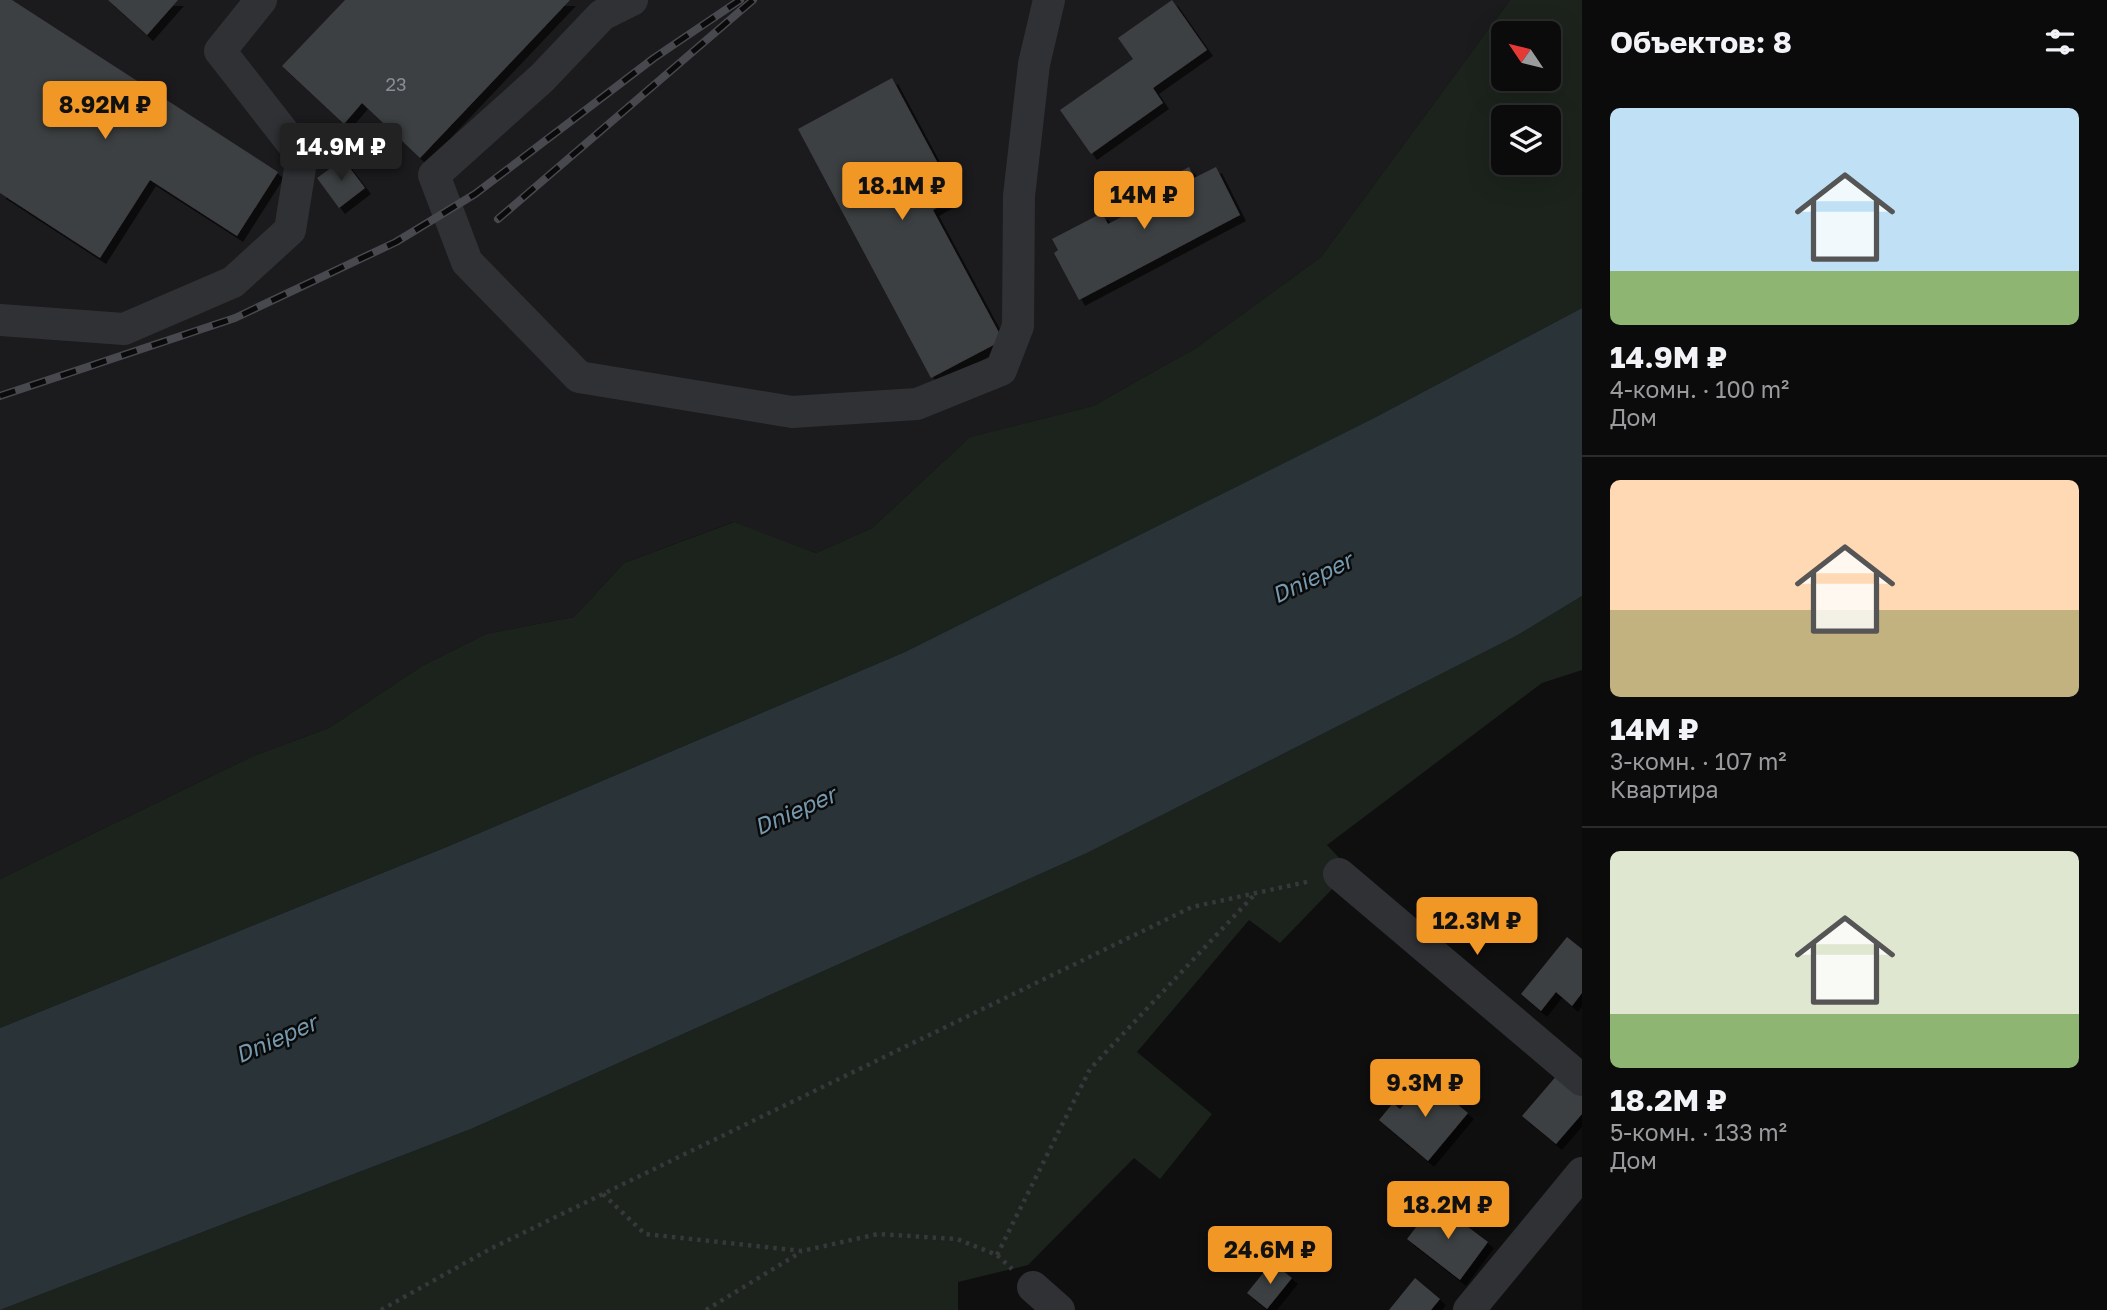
<!DOCTYPE html>
<html lang="ru">
<meta charset="utf-8">
<style>
:root{--surface:#0b0b0c;--page:#141415;--text:#f1f3f6;--muted:#9a9b9d;--line:#2b2b2d;--accent:#f19726}
body{margin:0;font-family:"Golos Text",sans-serif;background:var(--page);color:var(--text);height:100vh;display:flex;flex-direction:column;font-size:26px;white-space:nowrap}
*{box-sizing:border-box;margin:0}
p{font-size:23px;color:var(--muted)}
.icon{flex:none;width:38px;height:38px;fill:none;stroke:currentColor;stroke-width:2;stroke-linecap:round;stroke-linejoin:round}
.map{position:relative;flex:1;overflow:hidden}
.panel{display:flex;flex-direction:column;background:var(--surface);width:525px}
.panel>*{flex:none}
.needle{width:46px;rotate:305deg}
.buttons{position:absolute;left:1491px;top:21px;display:grid;gap:14px}
.buttons a{display:grid;place-items:center;width:70px;height:70px;border-radius:10px;background:var(--surface);box-shadow:0 7px 28px #0002,0 0 0 2px var(--line);font-size:35px}
.price{position:absolute;translate:-50% -60px;padding:0 16px;border-radius:7px;background:var(--accent);color:#111;font-size:23px;line-height:46px;filter:drop-shadow(0 2px 4px #0008)}
.price::after{content:'';position:absolute;left:50%;top:42px;width:21px;height:16px;margin-left:-10px;background:inherit;clip-path:polygon(0 0,100% 0,50% 100%)}
.price.selected{background:#222;color:#fff}
ul{padding:0;list-style:none}
li{display:grid;align-content:center;gap:14px;height:371px;padding:0 28px}
li+li{border-top:2px solid var(--line)}
li span{display:grid;place-items:center;height:217px;border-radius:10px;color:#555}
li>.icon{margin-inline-start:auto}
span .icon{width:126px;height:126px;fill:#fffc;stroke-width:1}
li b{font-size:30px}
h2{display:flex;justify-content:space-between;align-items:center;height:84px;padding:0 28px;font-size:30px}
main{display:flex;flex:1;min-height:0}
.map>svg:first-child{display:block}
.built{fill:#1b1b1d}
.green{fill:#1b231c;fill-rule:evenodd}
.water{fill:#293338}
.building{fill:#3e3f43;filter:url(#shadow)}
.lines{fill:none;stroke-linecap:round;stroke-linejoin:round}
.path{stroke:#36383c;stroke-width:4.5;stroke-dasharray:3.5 5;stroke-linecap:butt}
.minor{stroke:#303135;stroke-width:32}
.rail-casing{stroke:#47494e;stroke-width:8}
.rail{stroke:#0a0a0b;stroke-width:5;stroke-dasharray:16;stroke-linecap:butt}
.labels{text-anchor:middle;stroke-width:5;stroke-linejoin:round;paint-order:stroke}
.number-label{font-size:18px;fill:#888d96}
.water-label{font-size:23px;font-style:italic;fill:#7699ae;stroke:#0a0a0b}
</style>
<main>
<div class="map">
<svg width="1582" height="1310" viewBox="0 0 1582 1310">
<defs>
<filter id="shadow"><feDropShadow dx="6" dy="6" stdDeviation="0" flood-color="#0009"/></filter>
</defs>
<rect width="100%" height="100%" fill="#0f0f10"/>
<path class="built" d="M0,0H1510L1321,257L1196,348L1093,406L970,437L872,528L816,553L733,522L624,563L574,617L486,634L422,666L329,728L253,756L0,879Z"/>
<path class="green" d="M1510,0H1582V308L1374,418L905,652L449,846L0,1028V879L253,756L329,728L422,666L486,634L574,617L624,563L734,522L816,553L872,528L970,437L1093,406L1196,348L1321,257ZM1503,33H1549V79H1503ZM1503,117H1549V163H1503Z
M1582,596V670L1542,683L1327,845L1343,862L1337,884L1280,943L1249,920L1137,1052L1212,1114L1160,1179L1134,1158L1028,1265L958,1282V1310H0L471,1129L1087,853L1516,636Z"/>
<path class="water" d="M1582,308V596L1516,636L1087,853L471,1129L0,1310V1028L449,846L905,652L1374,418Z"/>
<path class="building" d="M0,0H12L278,172L237,236L150,180L100,258L0,193Z
M108,0H178L147,35Z
M345,0H570L420,158L362,103L344,124L282,66Z
M1172,0L1207,50L1153,88L1163,103L1091,154L1060,110L1133,59L1118,38Z
M892,78L956,197L933,210L1003,340L931,378L798,129Z
M343,159L365,188L339,208L317,178Z
M1189,167L1194,178L1216,167L1240,215L1079,300L1054,253L1058,250L1052,239L1102,213L1108,224L1146,204L1141,193Z
M1567,937L1582,949V993L1572,1006L1556,992L1541,1011L1521,994Z
M1558,1074L1582,1095V1114L1556,1144L1522,1116Z
M1426,1078L1468,1113L1428,1161L1379,1120L1393,1103L1400,1109Z
M1435,1202L1488,1242L1460,1280L1407,1239Z
M1272,1262L1292,1278L1267,1309L1247,1293Z
M1415,1278L1440,1299L1431,1310H1389Z"/>
<g class="lines">
<path class="path" d="M603,1194L645,1234L802,1251L878,1234L957,1239L997,1255L1012,1269
M997,1255L1090,1069L1256,893
M381,1310L490,1249L1192,907L1311,881
M706,1310L801,1252"/>
<path class="minor" d="M632,0L602,15L542,78L434,175L467,262L579,377L792,412L917,404L1001,370L1018,326L1019,196L1034,64L1049,0
M0,320L124,329L233,282L290,230L302,156L220,51L261,0
M1339,874L1582,1080
M1033,1287L1059,1310
M1469,1310L1582,1173"/>
<defs>
<path id="rail" d="M498,219L753,0
M0,396L235,318L396,242L475,194L654,58L740,0"/>
</defs>
<use href="#rail" class="rail-casing"/>
<use href="#rail" class="rail"/>
</g>
<g class="labels">
<g class="number-label">
<text x="396" y="91">23</text>
</g>
<g class="water-label">
<text transform="translate(1312 578) rotate(-26)" y="8">Dnieper</text>
<text transform="translate(795 811) rotate(-24)" y="8">Dnieper</text>
<text transform="translate(276 1039) rotate(-24)" y="8">Dnieper</text>
</g>
</g>
</svg>
<div class="buttons">
<a><svg class="needle" viewBox="-14 -14 28 28"><path d="M0-13l5 13h-10z" fill="#e53935"/><path d="M0 13l5-13h-10z" fill="#9a9b9d"/></svg></a>
<a><svg class="icon" aria-label="layers" viewBox="0 0 24 24"><path d="M12 4l9 5-9 5-9-5zM3 14l9 5 9-5"/></svg></a>
</div>
<b class="price" style="left:105px;top:141px">8.92M ₽</b>
<b class="price selected" style="left:341px;top:183px">14.9M ₽</b>
<b class="price" style="left:902px;top:222px">18.1M ₽</b>
<b class="price" style="left:1144px;top:231px">14M ₽</b>
<b class="price" style="left:1477px;top:957px">12.3M ₽</b>
<b class="price" style="left:1425px;top:1119px">9.3M ₽</b>
<b class="price" style="left:1448px;top:1241px">18.2M ₽</b>
<b class="price" style="left:1270px;top:1286px">24.6M ₽</b>
</div>
<section class="panel">
<h2>Объектов: 8<svg class="icon" aria-label="filters" viewBox="0 0 24 24"><path d="M4 7h16M4 17h16"/><circle cx="9" cy="7" r="2"/><circle cx="15" cy="17" r="2"/></svg></h2>
<ul>
<li><span style="background:linear-gradient(#bfe0f5 75%,#8fb573 0)"><svg class="icon" aria-label="home" viewBox="0 0 24 24"><path d="M3 11l9-7 9 7M6 9v11h12V9"/></svg></span><div><b>14.9M ₽</b><p>4-комн. · 100 m²</p><p>Дом</p></div></li>
<li><span style="background:linear-gradient(#ffd9b3 60%,#c2b280 0)"><svg class="icon" aria-label="home" viewBox="0 0 24 24"><path d="M3 11l9-7 9 7M6 9v11h12V9"/></svg></span><div><b>14M ₽</b><p>3-комн. · 107 m²</p><p>Квартира</p></div></li>
<li><span style="background:linear-gradient(#dfe7d0 75%,#8fb573 0)"><svg class="icon" aria-label="home" viewBox="0 0 24 24"><path d="M3 11l9-7 9 7M6 9v11h12V9"/></svg></span><div><b>18.2M ₽</b><p>5-комн. · 133 m²</p><p>Дом</p></div></li>
</ul>
</section>
</main>
